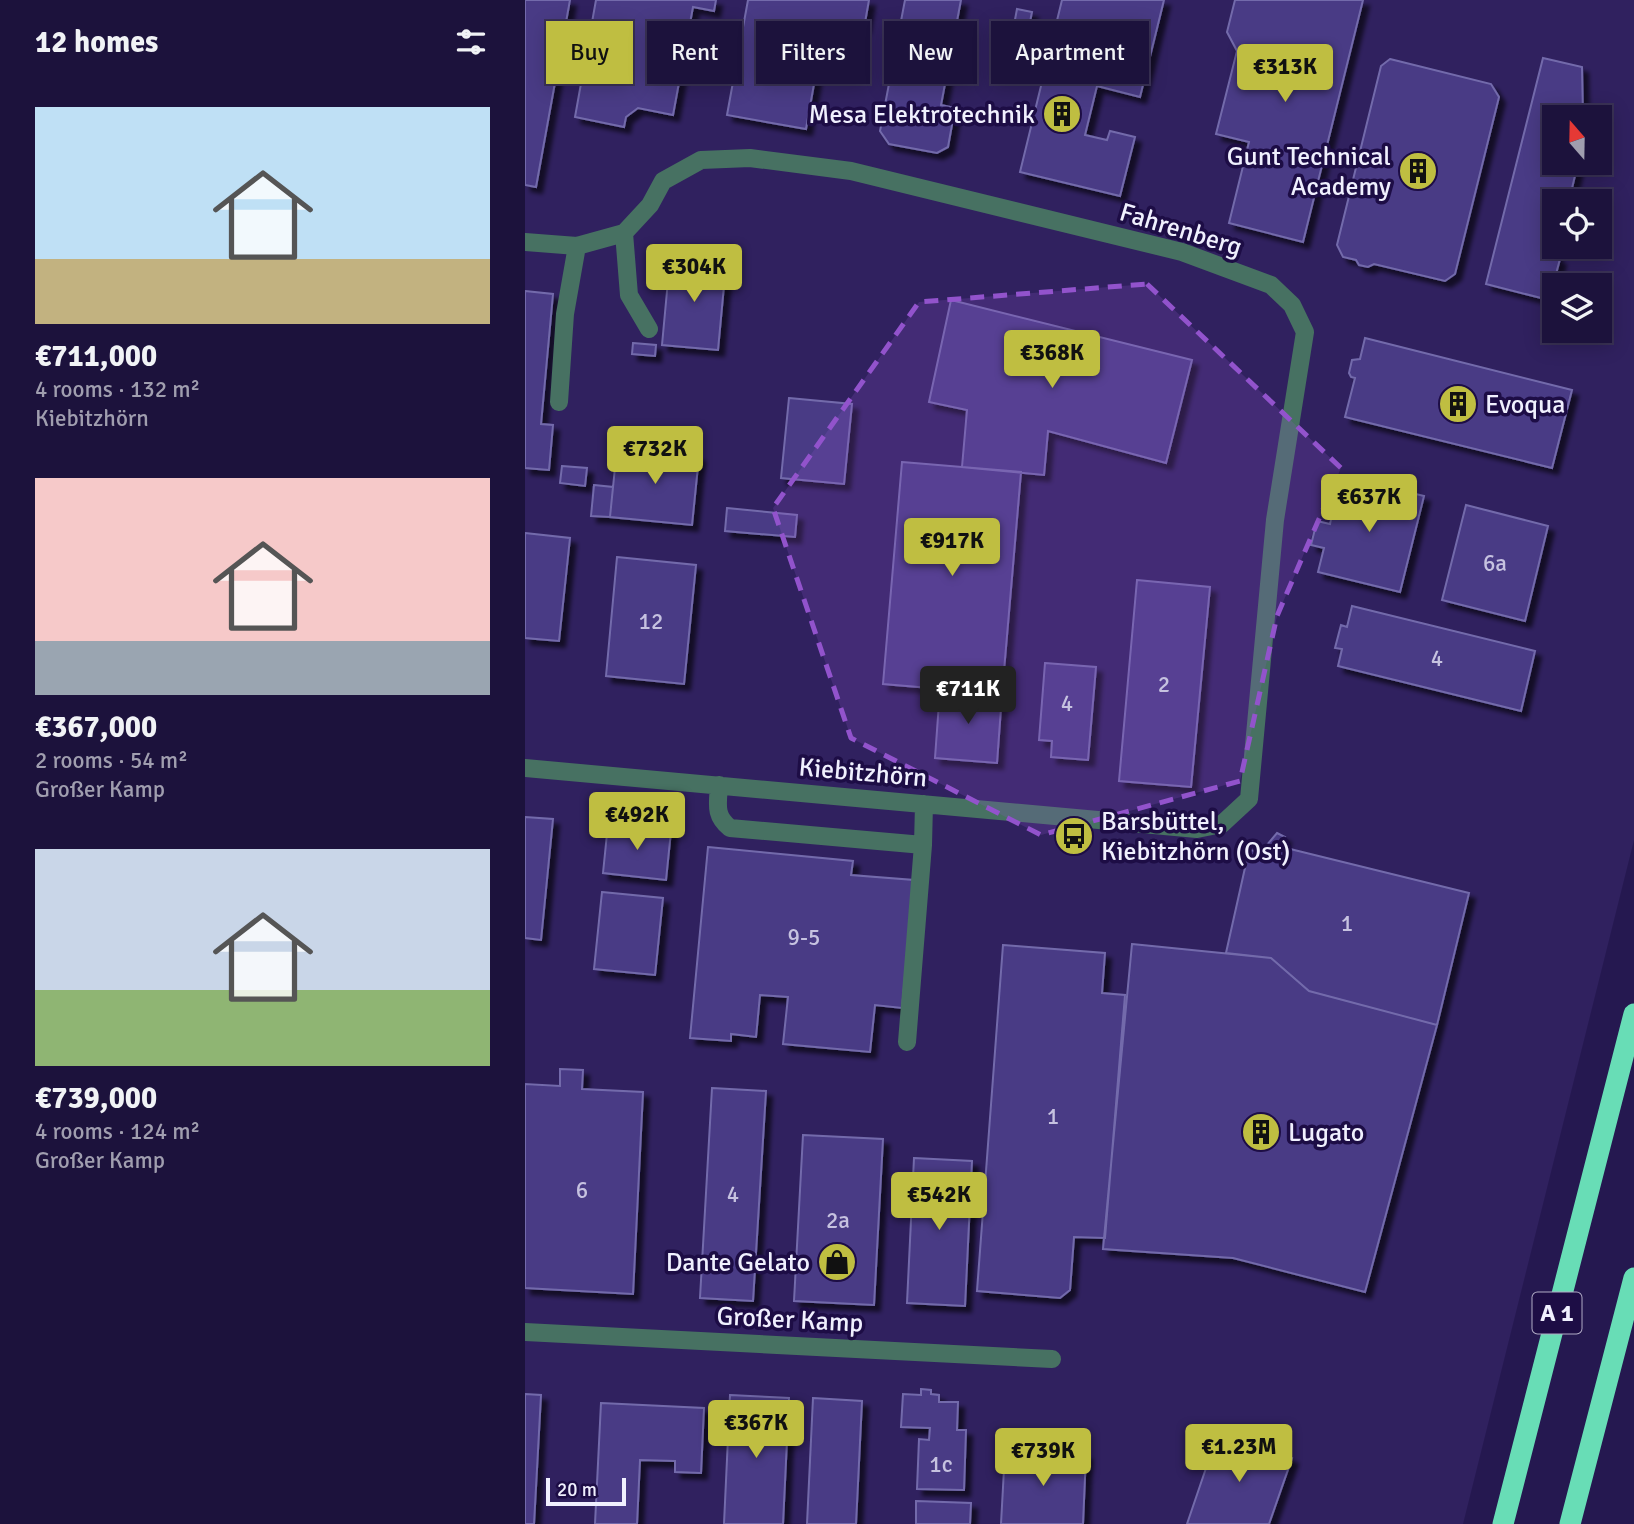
<!DOCTYPE html>
<meta charset="utf-8">
<style>
:root{--surface:#1c123c;--page:#292047;--text:#f1f3f6;--muted:#a09eaf;--line:#3a3256;--accent:#bfbe41}
body{margin:0;font-family:Signika,sans-serif;background:var(--page);color:var(--text);height:100vh;display:flex;flex-direction:column;font-size:26px;white-space:nowrap}
*{box-sizing:border-box;margin:0}
p{font-size:23px;color:var(--muted)}
.icon{flex:none;width:38px;height:38px;fill:none;stroke:currentColor;stroke-width:2;stroke-linecap:round;stroke-linejoin:round}
.map{position:relative;flex:1;overflow:hidden}
.details{display:flex;flex-direction:column;background:var(--surface);width:525px}
.details>*{flex:none}
.top-card{position:absolute;left:21px;top:21px;width:665px;height:63px;display:flex;gap:14px}
.needle{width:46px;rotate:340deg}
.controls{position:absolute;left:1017px;top:105px;display:grid;gap:14px}
.controls a{display:grid;place-items:center;width:70px;height:70px;border-radius:0px;background:var(--surface);box-shadow:0 4px 18px #0003,0 0 0 2px var(--line);font-size:35px}
.scale{position:absolute;left:21px;bottom:18px;width:80px;box-sizing:border-box;padding-left:7px;border:4px solid #f0f0fe;border-top:0;font-size:19px;line-height:24px;white-space:nowrap;color:#f0f0fe;-webkit-text-stroke:5px #1d0d45;paint-order:stroke}
.price{position:absolute;translate:-50% -60px;padding:0 16px;border-radius:7px;background:var(--accent);color:#111;font-size:23px;line-height:46px;filter:drop-shadow(0 2px 4px #0008)}
.price::after{content:'';position:absolute;left:50%;top:42px;width:21px;height:16px;margin-left:-10px;background:inherit;clip-path:polygon(0 0,100% 0,50% 100%)}
.price.active{background:#222;color:#fff}
ul{padding:0;list-style:none}
li{display:grid;align-content:center;gap:14px;height:371px;padding:0 35px}
li span{display:grid;place-items:center;height:217px;border-radius:0px;color:#555}
li>.icon{margin-inline-start:auto}
span .icon{width:126px;height:126px;fill:#fffc;stroke-width:1}
li b{font-size:30px}
h2{display:flex;justify-content:space-between;align-items:center;height:84px;padding:0 35px;font-size:30px}
.pill{padding:0 24px;border-radius:0px;background:var(--surface);box-shadow:0 4px 18px #0003,0 0 0 2px var(--line);font-size:24px;line-height:63px}
.pill.active{background:var(--accent);color:#111}
main{display:flex;flex:1;min-height:0}
.map>svg:first-child{display:block}
.built{fill:#30215f;fill-rule:evenodd}
.building{fill:#483a85;stroke:#736bab;stroke-width:2;filter:url(#shadow)}
.lines{fill:none;stroke-linecap:round;stroke-linejoin:round}
.minor{stroke:#477162;stroke-width:18}
.highway{stroke:#68ddb6;stroke-width:21}
.marked{fill:#9253cc;fill-opacity:0.2;stroke:#9253cc;stroke-width:5;stroke-dasharray:14 9;stroke-linejoin:round}
.labels{text-anchor:middle;stroke-width:7;stroke-linejoin:round;paint-order:stroke}
.number-label{font-size:23px;fill:#c6c2e0}
.shield{fill:#1d0d45;stroke:#b1acc6;stroke-width:2}
.shield-label{font-size:24px;font-weight:bold;fill:#f0f0fe}
.poi-label{font-size:26px;fill:#f0f0fe;stroke:#1d0d45;text-anchor:end}
.street-label{font-size:26px;fill:#f0f0fe;stroke:#1d0d45}
</style>
<main>
<section class="details">
<h2>12 homes<svg class="icon" aria-label="filters" viewBox="0 0 24 24"><path d="M4 7h16M4 17h16"/><circle cx="9" cy="7" r="2"/><circle cx="15" cy="17" r="2"/></svg></h2>
<ul>
<li><span style="background:linear-gradient(#bfe0f5 70%,#c2b280 0)"><svg class="icon" aria-label="home" viewBox="0 0 24 24"><path d="M3 11l9-7 9 7M6 9v11h12V9"/></svg></span><div><b>€711,000</b><p>4 rooms · 132 m²</p><p>Kiebitzhörn</p></div></li>
<li><span style="background:linear-gradient(#f6c9c9 75%,#9aa5b1 0)"><svg class="icon" aria-label="home" viewBox="0 0 24 24"><path d="M3 11l9-7 9 7M6 9v11h12V9"/></svg></span><div><b>€367,000</b><p>2 rooms · 54 m²</p><p>Großer Kamp</p></div></li>
<li><span style="background:linear-gradient(#c9d6e8 65%,#8fb573 0)"><svg class="icon" aria-label="home" viewBox="0 0 24 24"><path d="M3 11l9-7 9 7M6 9v11h12V9"/></svg></span><div><b>€739,000</b><p>4 rooms · 124 m²</p><p>Großer Kamp</p></div></li>
</ul>
</section>
<div class="map">
<svg width="1109" height="1524" viewBox="0 0 1109 1524">
<defs>
<filter id="shadow"><feDropShadow dx="6" dy="6" stdDeviation="2" flood-color="#0009"/></filter>
</defs>
<rect width="100%" height="100%" fill="#251850"/>
<path class="built" d="M0,0H1109V840L938,1524H0ZM1029,117H1074V163H1029ZM1029,201H1074V247H1029ZM1029,285H1074V331H1029Z"/>
<path class="building" d="M0,0H45L11,187L0,185Z
M71,0H191L189,11L168,7L148,115L113,108L101,117L99,127L50,117Z
M223,0H344L339,28L310,22L308,41L297,39L281,129L202,115Z
M380,0H436L416,105L430,108L423,147L412,153L364,144L355,131Z
M537,0H639L615,97L572,86L560,135L582,140L585,131L610,137L595,196L495,172Z
M710,0H838L778,242L704,223L724,142L691,134L712,51L702,32Z
M492,9L507,12L504,27L489,25Z
M1018,58L1057,67L1058,117H1029V163H1053L1044,201H1029V247H1033L1030,257L1035,259L1024,300L961,284Z
M865,59L966,84L974,97L930,274L920,281L849,264L843,267L834,265L831,260L818,257L812,245L856,66Z
M145,259L201,264L193,350L137,345Z
M0,291L28,294L16,424L28,425L24,470L0,468Z
M426,300L667,360L641,463L523,431L519,475L437,467L442,410L404,402Z
M840,338L1047,390L1027,468L820,417L830,378L826,377L824,373L827,360L835,359Z
M108,343L131,345L130,356L107,354Z
M264,398L327,404L319,484L256,478Z
M92,448L174,456L167,525L85,517Z
M377,462L496,472L477,694L358,684Z
M37,466L62,468L60,486L35,483Z
M816,476L899,496L875,592L793,572L799,548L786,545L792,521L805,524Z
M69,485L88,487L85,517L66,516Z
M941,505L1023,526L1000,621L917,600Z
M202,508L272,515L270,537L200,531Z
M0,533L45,538L34,641L0,638Z
M92,557L171,565L159,684L81,676Z
M612,580L685,587L666,787L594,781Z
M827,606L1010,651L996,711L813,666L817,649L810,648L816,625L822,627Z
M520,663L571,667L563,760L526,757L527,741L514,740Z
M415,689L477,694L472,763L410,758Z
M0,817L28,819L16,940L0,938Z
M83,824L146,831L141,880L78,873Z
M752,833L760,837L757,847L944,893L912,1025L784,991L746,958L701,953L724,850L736,852Z
M183,847L328,861L326,875L389,880L377,1008L350,1005L345,1052L258,1044L263,997L235,995L231,1037L206,1034V1041L165,1038Z
M77,892L138,898L130,975L69,969Z
M607,944L746,958L784,991L912,1025L840,1292L708,1258L578,1249Z
M478,945L580,953L577,993L600,995L580,1238L549,1237L545,1290L535,1298L452,1291Z
M35,1069L58,1070L57,1089L118,1092L108,1294L0,1288V1084L35,1086Z
M187,1088L241,1091L228,1301L175,1298Z
M278,1135L358,1139L349,1305L269,1301Z
M389,1158L447,1161L440,1306L382,1303Z
M396,1389L406,1390V1394L414,1395V1402H433L432,1430H441L439,1490L392,1489L394,1439L404,1440L405,1428L376,1427L378,1394L396,1395Z
M0,1394L16,1395L9,1524H0Z
M205,1395L264,1398L258,1524H199Z
M288,1398L337,1401L331,1524H282Z
M76,1403L179,1408L176,1473L150,1472V1461L115,1460L112,1524H70Z
M693,1433L767,1458L744,1524H662Z
M480,1451L561,1454L558,1524H476Z
M391,1501L446,1503L445,1524H391Z"/>
<g class="lines">
<path class="minor" d="M99,233L104,295L124,329
M0,242L52,246L99,233L125,205L138,181L176,160L225,158L326,171L657,252L746,285L767,305L780,332L750,520L724,799L697,824L672,829L0,768
M34,402L40,314L52,246
M194,785C193,804 189,815 205,828L398,845L399,804
M382,1042L398,845
M0,1332L527,1359"/>
<path class="highway" d="M978,1524L1109,1014
M1045,1524L1109,1278"/>
</g>
<path class="marked" d="M622,284L816,468L752,616L715,781L516,835L326,738L248,508L394,302Z"/>
<defs>
<symbol id="building-disc" viewBox="-11 -11 22 22"><circle r="9.5" fill="#bfbe41" stroke="#1d0d45"/><path d="M-4-6H4V6H1V3H-1V6H-4ZM-2.5-4.3h1.7v1.8h-1.7ZM.8-4.3h1.7v1.8H.8ZM-2.5-1h1.7V.8h-1.7ZM.8-1h1.7V.8H.8Z" fill="#111"/></symbol>
<symbol id="bus-disc" viewBox="-11 -11 22 22"><circle r="9.5" fill="#bfbe41" stroke="#1d0d45"/><path d="M-5-6H5V4H4V6H2V4H-2V6H-4V4H-5ZM-3.5-4V0h7V-4ZM-3.5 1.2v1.5H-2V1.2ZM2 1.2v1.5H3.5V1.2Z" fill="#111"/></symbol>
<symbol id="shop-disc" viewBox="-11 -11 22 22"><circle r="9.5" fill="#bfbe41" stroke="#1d0d45"/><path d="M-5-2.5h2.3a2.7 3.5 0 0 1 5.4 0H5L5.5 6h-11ZM-1.5-2.5h3a1.5 2.3 0 0 0-3 0Z" fill="#111"/></symbol>
</defs>
<g fill-rule="evenodd">
<use href="#building-disc" x="515" y="92" width="44" height="44"/>
<use href="#building-disc" x="871" y="149" width="44" height="44"/>
<use href="#building-disc" x="911" y="382" width="44" height="44"/>
<use href="#bus-disc" x="527" y="814" width="44" height="44"/>
<use href="#building-disc" x="714" y="1110" width="44" height="44"/>
<use href="#shop-disc" x="290" y="1240" width="44" height="44"/>
</g>
<g class="labels">
<g class="number-label">
<text x="970" y="571">6a</text>
<text x="126" y="629">12</text>
<text x="912" y="666">4</text>
<text x="639" y="692">2</text>
<text x="542" y="711">4</text>
<text x="822" y="931">1</text>
<text x="279" y="945">9-5</text>
<text x="528" y="1124">1</text>
<text x="57" y="1198">6</text>
<text x="208" y="1202">4</text>
<text x="313" y="1228">2a</text>
<text x="416" y="1472">1c</text>
</g>
<rect class="shield" x="1007.5" y="1292.5" width="49" height="41" rx="5"/>
<g class="shield-label">
<text x="1032" y="1321">A 1</text>
</g>
<g class="poi-label">
<text x="510" y="123">Mesa Elektrotechnik</text>
<text x="866" y="165">Gunt Technical<tspan x="866" dy="30">Academy</tspan></text>
<text x="960" y="413" text-anchor="start">Evoqua</text>
<text x="576" y="830" text-anchor="start">Barsbüttel,<tspan x="576" dy="30">Kiebitzhörn (Ost)</tspan></text>
<text x="763" y="1141" text-anchor="start">Lugato</text>
<text x="285" y="1271">Dante Gelato</text>
</g>
<g class="street-label">
<text transform="translate(656 229) rotate(17)" y="9">Fahrenberg</text>
<text transform="translate(338 772) rotate(5)" y="9">Kiebitzhörn</text>
<text transform="translate(265 1319) rotate(3)" y="9">Großer Kamp</text>
</g>
</g>
</svg>
<div class="controls">
<a><svg class="needle" viewBox="-14 -14 28 28"><path d="M0-13l5 13h-10z" fill="#e53935"/><path d="M0 13l5-13h-10z" fill="#a09eaf"/></svg></a>
<a><svg class="icon" aria-label="locate" viewBox="0 0 24 24"><circle cx="12" cy="12" r="6"/><path d="M12 2v4M12 18v4M2 12h4M18 12h4"/></svg></a>
<a><svg class="icon" aria-label="layers" viewBox="0 0 24 24"><path d="M12 4l9 5-9 5-9-5zM3 14l9 5 9-5"/></svg></a>
</div>
<div class="scale">20 m</div>
<b class="price" style="left:760px;top:104px">€313K</b>
<b class="price" style="left:169px;top:304px">€304K</b>
<b class="price" style="left:527px;top:390px">€368K</b>
<b class="price" style="left:130px;top:486px">€732K</b>
<b class="price" style="left:844px;top:534px">€637K</b>
<b class="price" style="left:427px;top:578px">€917K</b>
<b class="price active" style="left:443px;top:726px">€711K</b>
<b class="price" style="left:112px;top:852px">€492K</b>
<b class="price" style="left:414px;top:1232px">€542K</b>
<b class="price" style="left:231px;top:1460px">€367K</b>
<b class="price" style="left:714px;top:1484px">€1.23M</b>
<b class="price" style="left:518px;top:1488px">€739K</b>
<div class="top-card">
<a class="pill active">Buy</a>
<a class="pill">Rent</a>
<a class="pill">Filters</a>
<a class="pill">New</a>
<a class="pill">Apartment</a>
</div>
</div>
</main>
